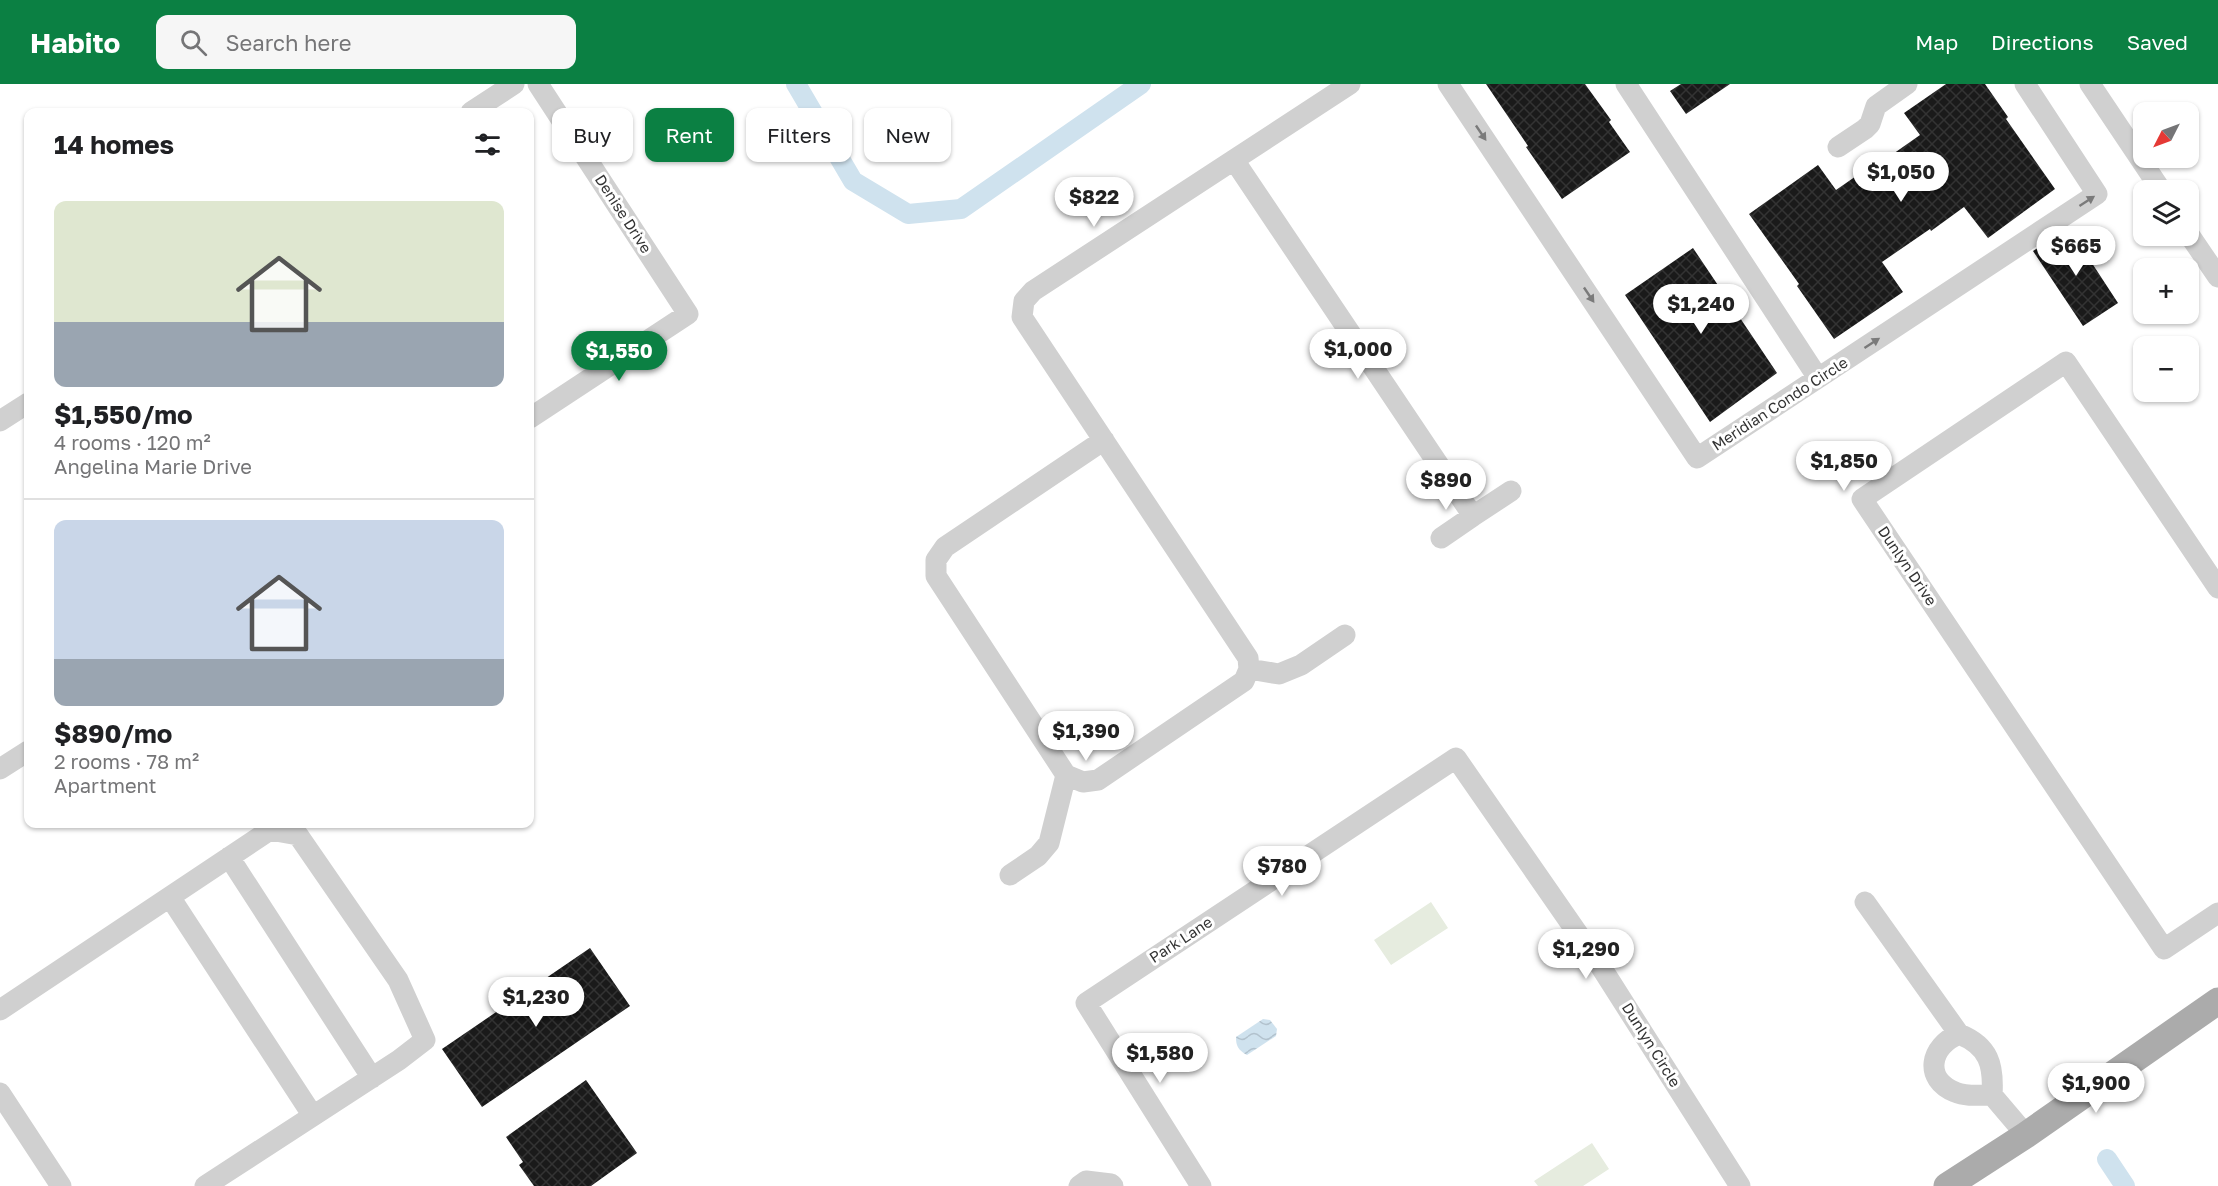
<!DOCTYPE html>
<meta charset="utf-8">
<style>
:root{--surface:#fff;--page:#f6f6f6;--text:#202124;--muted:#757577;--line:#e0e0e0;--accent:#0b8043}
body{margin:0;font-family:"Golos Text",sans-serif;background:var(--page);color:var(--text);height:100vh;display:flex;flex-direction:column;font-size:22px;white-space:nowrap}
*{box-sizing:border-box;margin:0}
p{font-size:20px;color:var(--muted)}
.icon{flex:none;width:33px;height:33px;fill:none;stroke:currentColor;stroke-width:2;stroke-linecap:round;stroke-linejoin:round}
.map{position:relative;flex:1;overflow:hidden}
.drawer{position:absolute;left:24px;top:24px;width:510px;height:720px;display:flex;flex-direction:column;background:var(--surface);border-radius:12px;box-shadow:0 2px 4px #0004}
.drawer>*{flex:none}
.top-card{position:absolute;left:552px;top:24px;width:570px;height:54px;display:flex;gap:12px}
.needle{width:39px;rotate:228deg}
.buttons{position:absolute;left:2133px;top:18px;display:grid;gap:12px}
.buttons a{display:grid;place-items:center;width:66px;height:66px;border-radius:12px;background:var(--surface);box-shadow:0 2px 4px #0004;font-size:30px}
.price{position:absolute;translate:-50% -51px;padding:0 14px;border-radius:21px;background:#fff;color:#222;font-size:20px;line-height:39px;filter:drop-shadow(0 2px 3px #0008)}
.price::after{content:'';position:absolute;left:50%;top:36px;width:18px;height:14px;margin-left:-9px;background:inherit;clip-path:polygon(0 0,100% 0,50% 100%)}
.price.selected{background:var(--accent);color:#fff}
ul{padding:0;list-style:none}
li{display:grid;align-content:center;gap:12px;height:318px;padding:0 30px}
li+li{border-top:2px solid var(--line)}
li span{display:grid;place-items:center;height:186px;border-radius:12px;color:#555}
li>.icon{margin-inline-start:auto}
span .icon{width:108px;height:108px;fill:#fffc;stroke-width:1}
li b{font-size:26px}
h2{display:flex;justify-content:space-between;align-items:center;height:72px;padding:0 30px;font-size:26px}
.pill{padding:0 21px;border-radius:12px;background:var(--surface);box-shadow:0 2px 4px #0004;font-size:21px;line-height:54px}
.pill.selected{background:var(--accent);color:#fff}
header{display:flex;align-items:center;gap:36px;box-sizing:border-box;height:84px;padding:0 30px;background:var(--accent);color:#fff}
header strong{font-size:28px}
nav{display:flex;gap:33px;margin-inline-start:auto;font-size:21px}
.search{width:420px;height:54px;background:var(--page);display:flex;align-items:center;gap:15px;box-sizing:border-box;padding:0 21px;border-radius:12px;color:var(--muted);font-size:22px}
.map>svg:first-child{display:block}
.park{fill:#e6ecdf}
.water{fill:url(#water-waves)}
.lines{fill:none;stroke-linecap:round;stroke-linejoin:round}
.canal{stroke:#cfe2ee;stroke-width:20}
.building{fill:url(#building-cross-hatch)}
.minor{stroke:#d0d0d0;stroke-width:21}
.major{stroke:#ababab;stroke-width:27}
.oneway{fill:#7a7a7a}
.labels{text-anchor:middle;stroke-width:6;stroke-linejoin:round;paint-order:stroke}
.street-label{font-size:15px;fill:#333;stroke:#fff}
</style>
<header>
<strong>Habito</strong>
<div class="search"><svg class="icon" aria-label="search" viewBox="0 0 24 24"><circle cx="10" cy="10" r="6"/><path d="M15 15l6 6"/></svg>Search here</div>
<nav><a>Map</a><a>Directions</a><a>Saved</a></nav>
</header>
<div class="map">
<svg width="2218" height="1102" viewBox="0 0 2218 1102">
<defs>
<pattern id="water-waves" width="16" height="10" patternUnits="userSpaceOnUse" patternTransform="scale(1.5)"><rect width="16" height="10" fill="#cfe2ee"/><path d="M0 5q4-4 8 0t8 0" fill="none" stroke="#b2c2cd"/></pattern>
<pattern id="building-cross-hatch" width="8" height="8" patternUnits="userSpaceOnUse" patternTransform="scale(1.5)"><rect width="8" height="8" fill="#1a1a1a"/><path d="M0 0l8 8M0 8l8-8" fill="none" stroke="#333"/></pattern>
</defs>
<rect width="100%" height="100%" fill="#fff"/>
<path class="park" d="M1431,818L1448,844L1391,881L1374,856Z
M1592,1059L1609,1085L1583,1102H1538L1534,1097Z"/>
<path class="water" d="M1263,935L1270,936L1277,945L1276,952L1247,971C1238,966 1236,962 1236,953Z"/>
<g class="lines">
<path class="canal" d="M796,0L853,97L908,130L961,125L1141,0
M2107,1075L2125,1102"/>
</g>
<path class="building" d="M1486,0H1585L1611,36L1609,38L1630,68L1562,115L1526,63L1528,62Z
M1681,0H1730L1686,30L1670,7Z
M1946,0H1985L2008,33L2006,35L2055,105L1988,154L1964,123L1931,147L1930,145L1882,178L1903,208L1834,255L1797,202L1799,200L1749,130L1818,81L1836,106L1872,81L1873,84L1920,51L1904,29Z
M2069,144L2118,219L2083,242L2033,167Z
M1693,164L1777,289L1710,338L1625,211Z
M590,864L630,922L482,1023L442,965Z
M586,996L637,1069L591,1102H534L519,1081L523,1078L506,1053Z"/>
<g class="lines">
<path class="minor" d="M1448,0L1697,374L2097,110L2025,0
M1626,0L1818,294
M2090,0L2161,106
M471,28L514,0
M1838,63L1865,45L1870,40L1876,22L1907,0
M1234,76L1473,432L1511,407
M2188,149L2218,193
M530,334L688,230L538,0
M0,337L28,319
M1104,356L945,463L936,476V492L1066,691L1083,698L1098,696L1244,597L1249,585L1248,574L1022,233L1024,217L1033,207L1350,0
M1441,454L1473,432
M2218,504L2066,278L1862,415L2164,865L2218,829
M1249,585L1279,590L1301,581L1345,551
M0,685L28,667
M229,773L372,994
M1010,791L1038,772L1049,759L1066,691
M170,813L313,1032
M1865,818L1959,950C1930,962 1923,995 1955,1008C1966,1013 1981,1011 1992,1011L2026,1051
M0,926L270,746L298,751L398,896L425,956L399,976L205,1102
M1959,950C1989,962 1994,981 1992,1011
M0,1009L61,1102
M1079,1102L1086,1097L1111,1100L1113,1102
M1201,1102L1086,919L1456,674L1601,883L1740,1102"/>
<path class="major" d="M1947,1102L2026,1051L2218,917"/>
</g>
<defs><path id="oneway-solid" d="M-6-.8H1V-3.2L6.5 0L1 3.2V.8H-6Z" transform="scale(1.5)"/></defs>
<g class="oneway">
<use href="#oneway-solid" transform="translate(1481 49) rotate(56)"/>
<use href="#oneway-solid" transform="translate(2087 117) rotate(-33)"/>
<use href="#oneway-solid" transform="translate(1589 211) rotate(56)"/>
<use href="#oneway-solid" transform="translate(1872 259) rotate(-33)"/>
</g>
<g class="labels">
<g class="street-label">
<text transform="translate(623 130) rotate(57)" y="5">Denise Drive</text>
<text transform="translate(1780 320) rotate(-33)" y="5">Meridian Condo Circle</text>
<text transform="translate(1907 482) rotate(56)" y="5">Dunlyn Drive</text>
<text transform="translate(1181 856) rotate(-33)" y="5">Park Lane</text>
<text transform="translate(1651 961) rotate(58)" y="5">Dunlyn Circle</text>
</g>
</g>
</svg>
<div class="buttons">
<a><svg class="needle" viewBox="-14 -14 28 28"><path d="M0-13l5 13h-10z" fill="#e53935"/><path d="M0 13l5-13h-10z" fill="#757577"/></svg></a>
<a><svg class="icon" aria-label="layers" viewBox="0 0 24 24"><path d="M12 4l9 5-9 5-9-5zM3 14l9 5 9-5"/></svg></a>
<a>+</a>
<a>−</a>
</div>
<b class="price" style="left:1901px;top:119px">$1,050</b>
<b class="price" style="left:1094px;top:144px">$822</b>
<b class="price" style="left:2076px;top:193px">$665</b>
<b class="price" style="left:1701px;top:251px">$1,240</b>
<b class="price" style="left:1358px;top:296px">$1,000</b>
<b class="price selected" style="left:619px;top:298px">$1,550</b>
<b class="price" style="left:1844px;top:408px">$1,850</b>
<b class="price" style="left:1446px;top:427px">$890</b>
<b class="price" style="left:1086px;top:678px">$1,390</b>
<b class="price" style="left:1282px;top:813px">$780</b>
<b class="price" style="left:1586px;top:896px">$1,290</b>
<b class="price" style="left:536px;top:944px">$1,230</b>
<b class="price" style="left:1160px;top:1000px">$1,580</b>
<b class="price" style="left:2096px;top:1030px">$1,900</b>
<div class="top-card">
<a class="pill">Buy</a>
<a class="pill selected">Rent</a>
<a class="pill">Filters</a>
<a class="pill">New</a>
</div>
<section class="drawer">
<h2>14 homes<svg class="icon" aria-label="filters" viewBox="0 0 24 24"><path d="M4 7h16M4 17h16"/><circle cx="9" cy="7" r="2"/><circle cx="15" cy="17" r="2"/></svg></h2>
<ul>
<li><span style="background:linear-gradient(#dfe7d0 65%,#9aa5b1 0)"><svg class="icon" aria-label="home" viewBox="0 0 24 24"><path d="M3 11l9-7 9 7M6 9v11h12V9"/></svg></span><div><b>$1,550/mo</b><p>4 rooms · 120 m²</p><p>Angelina Marie Drive</p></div></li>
<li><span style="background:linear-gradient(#c9d6e8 75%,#9aa5b1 0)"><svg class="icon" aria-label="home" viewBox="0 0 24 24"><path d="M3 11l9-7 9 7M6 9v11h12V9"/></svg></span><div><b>$890/mo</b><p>2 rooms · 78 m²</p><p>Apartment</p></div></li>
</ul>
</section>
</div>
